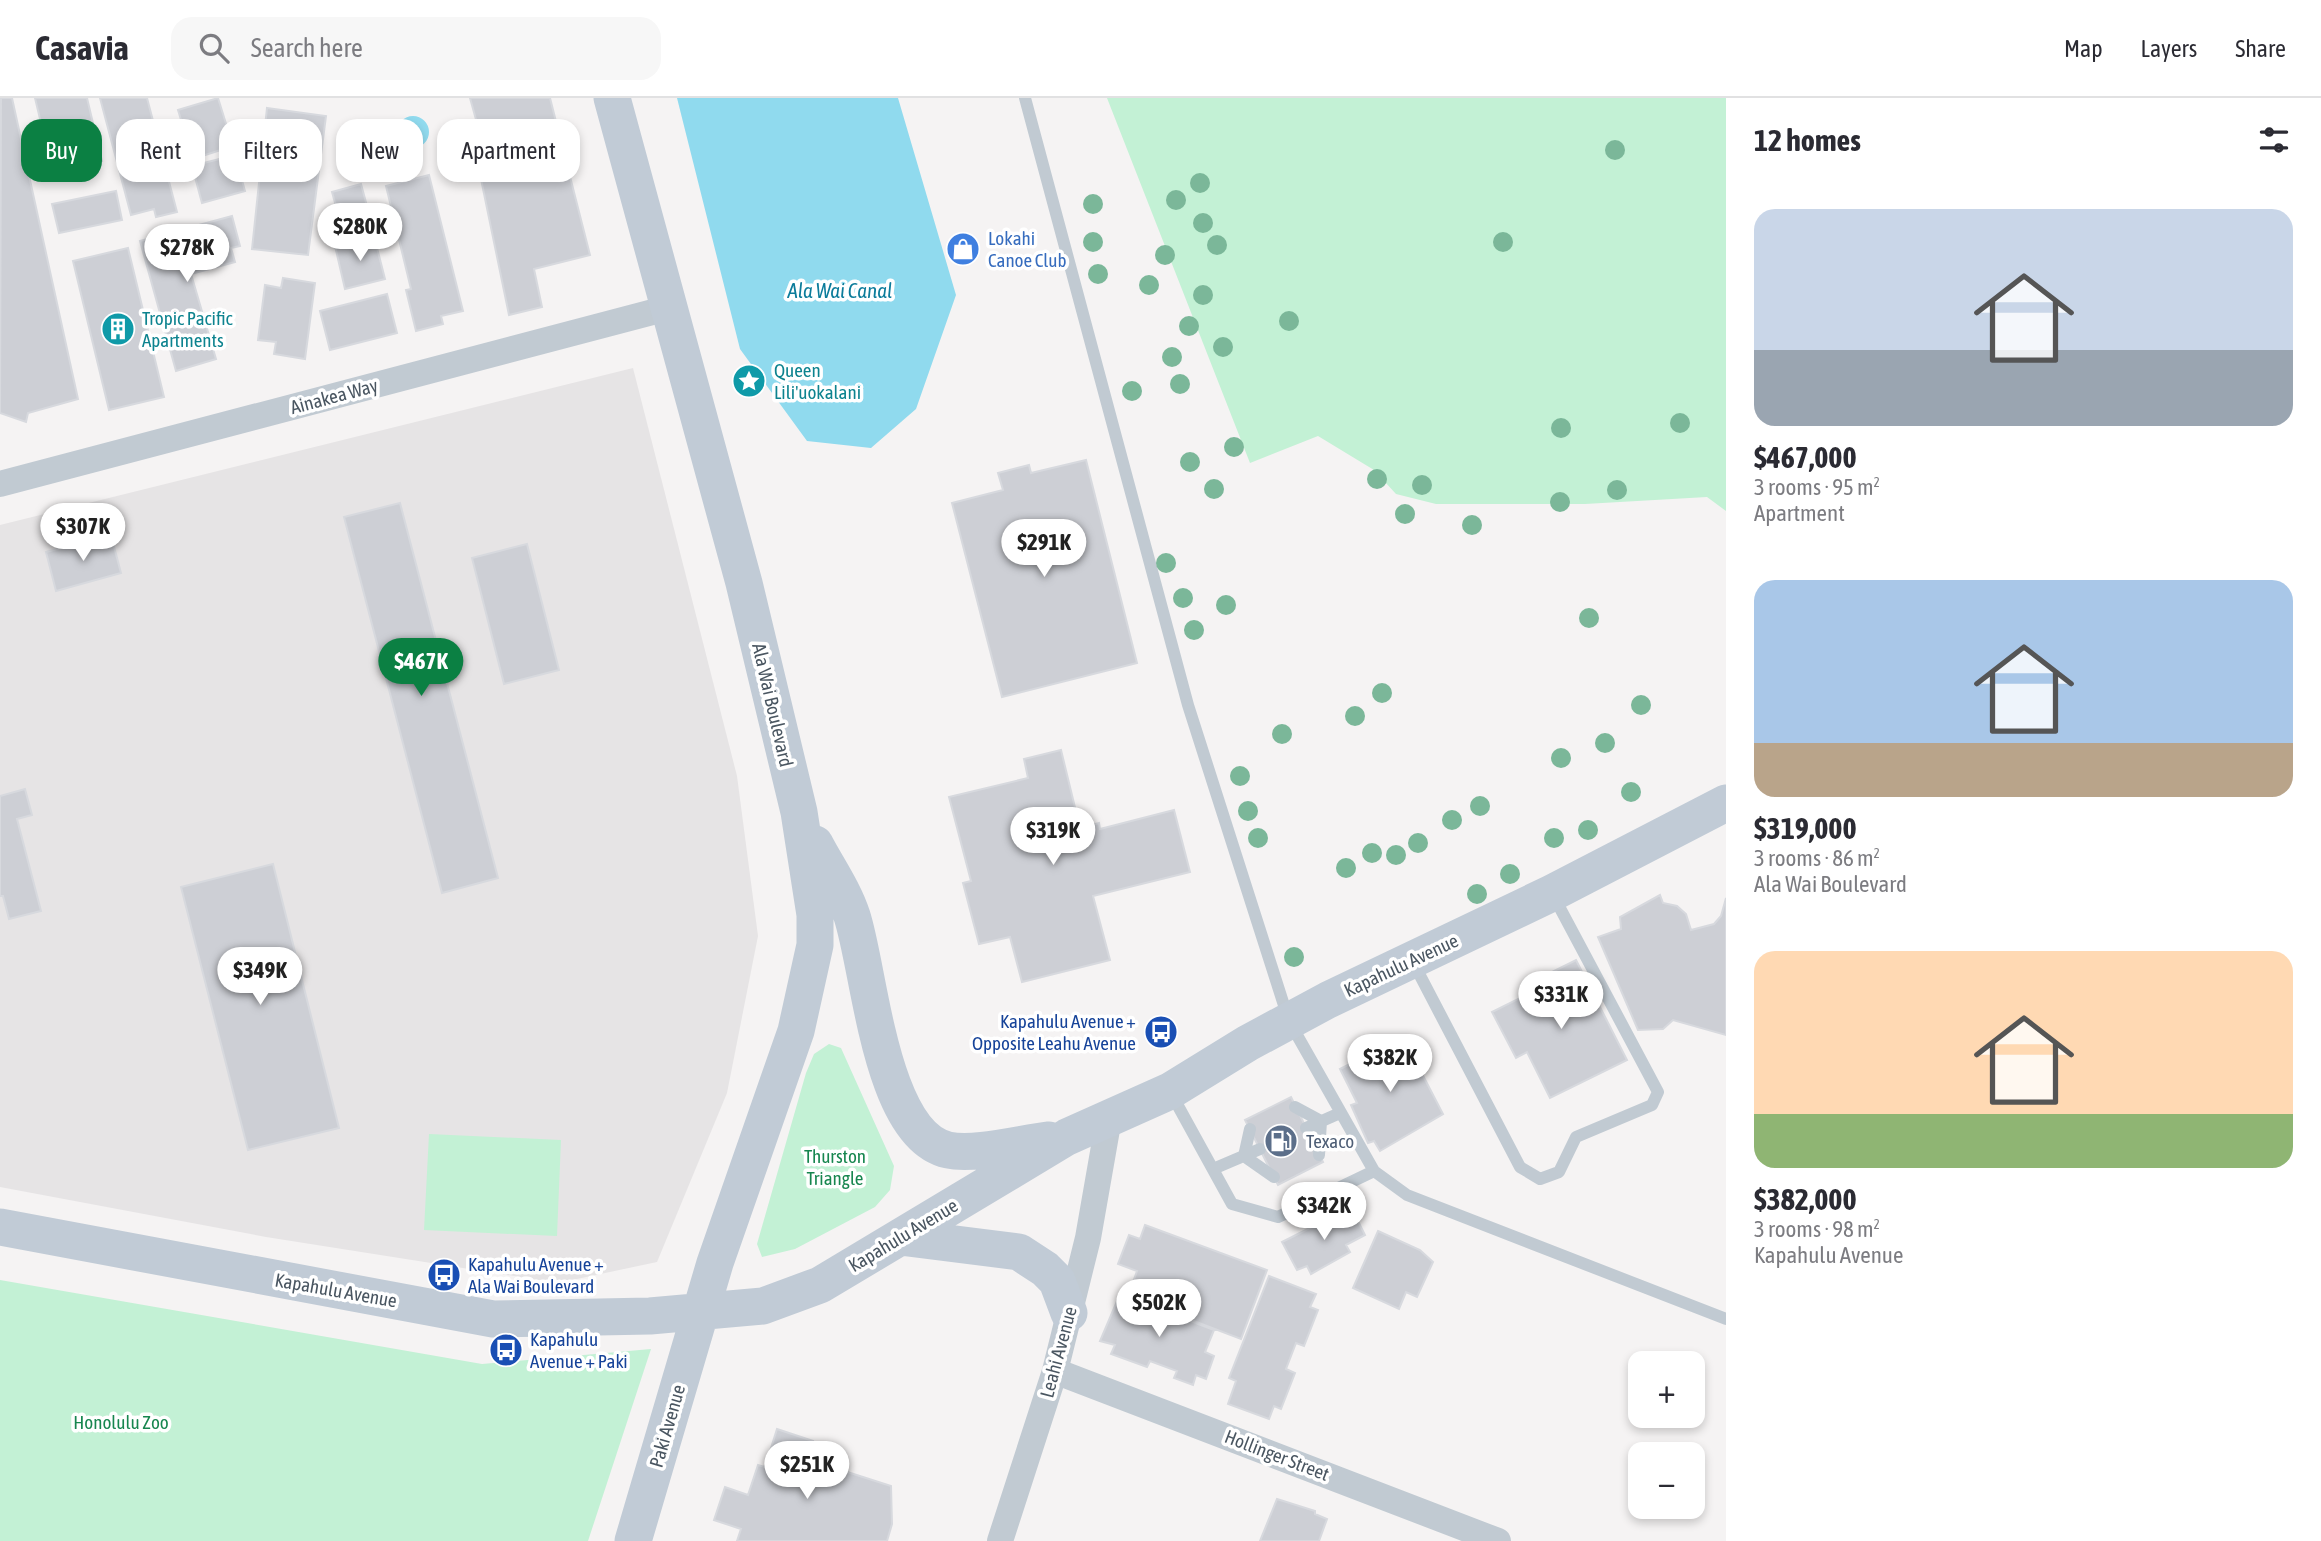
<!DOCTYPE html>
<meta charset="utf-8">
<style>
:root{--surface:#fff;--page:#f7f7f7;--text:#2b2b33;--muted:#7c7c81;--line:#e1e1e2;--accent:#0b8043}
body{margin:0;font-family:"Asap Condensed",sans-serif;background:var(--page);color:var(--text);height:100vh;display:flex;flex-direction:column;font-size:26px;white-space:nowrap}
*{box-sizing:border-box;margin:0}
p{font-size:23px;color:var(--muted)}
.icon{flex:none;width:38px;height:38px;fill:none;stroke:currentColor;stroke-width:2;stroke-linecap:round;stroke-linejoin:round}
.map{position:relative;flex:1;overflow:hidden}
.drawer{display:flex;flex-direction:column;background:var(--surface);width:595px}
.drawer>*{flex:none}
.top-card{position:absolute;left:21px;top:21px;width:665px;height:63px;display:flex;gap:14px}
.buttons{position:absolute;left:1628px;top:1253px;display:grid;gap:14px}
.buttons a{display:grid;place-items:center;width:77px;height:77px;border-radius:14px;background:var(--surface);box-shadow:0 4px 10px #0003;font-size:35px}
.price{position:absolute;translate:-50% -60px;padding:0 16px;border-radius:24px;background:#fff;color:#222;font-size:23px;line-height:46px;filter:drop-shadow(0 2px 4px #0008)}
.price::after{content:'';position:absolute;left:50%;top:42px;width:21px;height:16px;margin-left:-10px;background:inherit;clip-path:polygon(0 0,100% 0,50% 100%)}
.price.active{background:var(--accent);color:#fff}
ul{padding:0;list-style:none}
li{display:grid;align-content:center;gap:14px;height:371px;padding:0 28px}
li span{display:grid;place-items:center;height:217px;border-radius:21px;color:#555}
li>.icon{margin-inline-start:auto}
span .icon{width:126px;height:126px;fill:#fffc;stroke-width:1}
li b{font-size:30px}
h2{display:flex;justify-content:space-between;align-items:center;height:84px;padding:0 28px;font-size:30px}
.pill{padding:0 24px;border-radius:21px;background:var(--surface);box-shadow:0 4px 10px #0003;font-size:24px;line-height:63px}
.pill.active{background:var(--accent);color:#fff}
header{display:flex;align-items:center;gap:42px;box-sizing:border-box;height:98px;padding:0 35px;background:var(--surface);border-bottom:2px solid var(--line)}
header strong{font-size:33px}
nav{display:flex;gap:38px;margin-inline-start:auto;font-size:24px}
.search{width:490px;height:63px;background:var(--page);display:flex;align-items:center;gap:18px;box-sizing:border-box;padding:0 24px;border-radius:21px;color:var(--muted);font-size:26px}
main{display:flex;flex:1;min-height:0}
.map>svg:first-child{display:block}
.education{fill:#e6e4e5}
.green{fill:#c3f1d5}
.water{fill:#90daee}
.building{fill:#cdcfd5;stroke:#d7d9de;stroke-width:2}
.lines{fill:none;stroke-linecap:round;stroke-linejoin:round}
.lane{stroke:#c1cad2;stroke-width:12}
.street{stroke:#c1cad2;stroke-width:26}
.secondary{stroke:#c1cbd6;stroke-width:37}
.tree{fill:#7bb799}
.labels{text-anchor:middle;stroke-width:7;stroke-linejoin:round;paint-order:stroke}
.shop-label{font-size:19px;fill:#366cbe;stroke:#fff;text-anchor:start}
.culture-label{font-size:19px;fill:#0d838f;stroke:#fff;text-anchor:start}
.street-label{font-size:19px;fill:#4a5661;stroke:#fff}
.transit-label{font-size:19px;fill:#164399;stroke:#fff;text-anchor:start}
.service-label{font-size:19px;fill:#4e5e75;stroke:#fff;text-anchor:start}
.park-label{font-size:19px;fill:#17864f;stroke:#fff}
.water-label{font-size:21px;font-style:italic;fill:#0c7c9b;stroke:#fff}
</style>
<header>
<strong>Casavia</strong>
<div class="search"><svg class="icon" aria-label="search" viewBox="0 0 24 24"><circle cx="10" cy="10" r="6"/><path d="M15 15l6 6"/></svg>Search here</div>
<nav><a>Map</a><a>Layers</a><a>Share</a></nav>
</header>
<main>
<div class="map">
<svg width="1726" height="1443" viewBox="0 0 1726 1443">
<rect width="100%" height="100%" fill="#f5f3f3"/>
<path class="education" d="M633,270L737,678L758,838L727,995L657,1164L558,1185L266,1139L0,1089V427Z"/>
<path class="green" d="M1107,0H1726V413L1707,399L1585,406H1436L1396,396L1374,372L1318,338L1250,365Z
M829,946L841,950L894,1068L890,1092L875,1109L795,1151L762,1159L757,1146L806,975L814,956Z
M429,1036L561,1042L557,1138L424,1132Z
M0,1182L482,1266L651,1251L588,1443H0Z"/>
<path class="water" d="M677,0H898L956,197L916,311L871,350L807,343L740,251Z
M397 34a16 16 0 1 1 32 0a16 16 0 1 1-32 0Z"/>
<path class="building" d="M1,0H12L78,301L28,315L26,324L0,315Z
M35,0H87L102,63L53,75Z
M100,0H147L177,114L156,119L154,111L131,117Z
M218,0L233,48L193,61L178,12Z
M470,0H550L590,157L534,171L542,209L509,217L481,81L492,79Z
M267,10L326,18L308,157L252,151Z
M235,57L245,93L202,105L192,68Z
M429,77L463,213L441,218L443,226L416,233L406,192L411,191L386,88Z
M361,86L374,134L340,143L332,113L337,112L332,94Z
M116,93L122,122L59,135L52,106Z
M232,118L240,148L231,150L235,164L191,176L216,261L176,273L140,143Z
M374,138L385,181L345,191L335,148Z
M128,150L164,299L109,312L73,163Z
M283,180L315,185L305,261L274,256L276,244L258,242L265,187L281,190Z
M387,196L397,235L330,252L320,213Z
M1086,362L1137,565L1002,599L952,405L1003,392L998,375L1029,367L1031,375Z
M400,405L498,780L442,795L344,419Z
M111,437L121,475L56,493L46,454Z
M527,446L559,572L504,586L472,460Z
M1061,652L1080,730L1099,725L1100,731L1174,712L1190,774L1093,798L1110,862L1022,884L1010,839L979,846L963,785L971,783L949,699L1028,680L1024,661Z
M25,691L32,717L17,721L41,813L9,821L3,798H0V698Z
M273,766L339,1030L248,1052L181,789Z
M1660,797L1663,805L1677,808L1686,816L1691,832L1714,826L1721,818L1726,800V937L1673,922L1663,931L1638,932L1598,839L1621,831L1620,819Z
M1576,862L1627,962L1550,1000L1527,954L1516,960L1492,914L1554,883L1550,875Z
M1403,939L1443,1016L1380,1053L1374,1043L1368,1045L1351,1007L1357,1005L1340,971Z
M1291,999L1323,1064L1278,1087L1245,1022Z
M1351,1109L1365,1137L1346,1147L1350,1154L1311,1176L1307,1168L1297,1172L1282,1144Z
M1145,1127L1267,1172L1241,1241L1128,1198L1137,1173L1118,1166L1129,1137L1140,1141Z
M1378,1133L1420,1152L1433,1164L1417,1199L1406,1194L1399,1211L1353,1190Z
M1269,1178L1316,1196L1310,1209L1318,1212L1304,1248L1296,1245L1286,1271L1295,1275L1281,1311L1274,1308L1269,1321L1228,1306L1236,1283L1229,1280Z
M1120,1196L1214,1232L1205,1254L1214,1258L1206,1281L1196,1277L1193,1287L1174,1280L1177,1273L1150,1263L1147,1269L1111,1256L1115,1247L1100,1243Z
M777,1331L813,1343L807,1361L891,1388L892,1426L887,1443H737L741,1431L714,1422L725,1389L748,1397L758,1367L765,1369Z
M1277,1401L1315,1413V1416L1327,1421L1319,1443H1260Z"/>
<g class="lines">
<path class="lane" d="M1025,0L1188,607L1289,923L1374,1073L1407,1097L1726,1221
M1414,866L1520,1069L1540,1081L1559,1074L1576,1039L1652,1007L1658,994L1553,797
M1172,997L1232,1106L1278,1119L1374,1073
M1295,1009L1321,1023L1319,1057
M1306,1030L1340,1015
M1250,1031L1244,1058L1274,1079
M1213,1071L1260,1051"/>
<path class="street" d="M0,386L668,210
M1055,1273L1498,1443
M1000,1443L1055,1273L1088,1140L1109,1020"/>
<path class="secondary" d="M612,0L744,485L799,714L815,817V847L796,933L715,1165L633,1443
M815,746C827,769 844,793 852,818C870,873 880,1037 948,1052C974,1058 1022,1045 1049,1042
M0,1129L493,1221L650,1218L763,1208L820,1187L1067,1039L1170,993L1248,945L1328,902L1552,795L1726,705
M900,1139L1019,1154L1045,1171L1057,1183L1069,1215"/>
</g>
<g class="tree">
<circle cx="1615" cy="52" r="10"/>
<circle cx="1200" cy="85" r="10"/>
<circle cx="1176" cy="102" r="10"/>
<circle cx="1093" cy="106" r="10"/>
<circle cx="1203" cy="125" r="10"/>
<circle cx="1093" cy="144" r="10"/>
<circle cx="1503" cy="144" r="10"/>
<circle cx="1217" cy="147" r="10"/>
<circle cx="1165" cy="157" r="10"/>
<circle cx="1098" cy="176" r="10"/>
<circle cx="1149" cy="187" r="10"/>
<circle cx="1203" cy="197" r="10"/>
<circle cx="1289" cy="223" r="10"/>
<circle cx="1189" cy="228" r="10"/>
<circle cx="1223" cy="249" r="10"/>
<circle cx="1172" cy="259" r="10"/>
<circle cx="1180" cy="286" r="10"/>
<circle cx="1132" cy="293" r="10"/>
<circle cx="1680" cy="325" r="10"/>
<circle cx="1561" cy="330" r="10"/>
<circle cx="1234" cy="349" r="10"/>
<circle cx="1190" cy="364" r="10"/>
<circle cx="1377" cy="381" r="10"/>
<circle cx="1422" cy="387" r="10"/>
<circle cx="1214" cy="391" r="10"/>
<circle cx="1617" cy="392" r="10"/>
<circle cx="1560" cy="404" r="10"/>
<circle cx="1405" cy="416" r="10"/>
<circle cx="1472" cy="427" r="10"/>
<circle cx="1166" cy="465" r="10"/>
<circle cx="1183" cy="500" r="10"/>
<circle cx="1226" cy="507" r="10"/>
<circle cx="1589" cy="520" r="10"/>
<circle cx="1194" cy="532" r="10"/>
<circle cx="1382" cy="595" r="10"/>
<circle cx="1641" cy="607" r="10"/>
<circle cx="1355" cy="618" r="10"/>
<circle cx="1282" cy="636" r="10"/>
<circle cx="1605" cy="645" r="10"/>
<circle cx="1561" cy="660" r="10"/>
<circle cx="1240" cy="678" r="10"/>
<circle cx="1631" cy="694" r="10"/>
<circle cx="1480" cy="708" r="10"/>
<circle cx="1248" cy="713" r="10"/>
<circle cx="1452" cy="722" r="10"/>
<circle cx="1588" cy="732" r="10"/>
<circle cx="1258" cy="740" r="10"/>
<circle cx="1554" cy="740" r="10"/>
<circle cx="1418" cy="745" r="10"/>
<circle cx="1372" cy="755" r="10"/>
<circle cx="1396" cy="757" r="10"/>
<circle cx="1346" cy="770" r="10"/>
<circle cx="1510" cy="776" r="10"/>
<circle cx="1477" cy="796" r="10"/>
<circle cx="1294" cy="859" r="10"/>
</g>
<defs>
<symbol id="shop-disc" viewBox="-11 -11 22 22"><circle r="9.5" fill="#3f7fe0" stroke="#fff"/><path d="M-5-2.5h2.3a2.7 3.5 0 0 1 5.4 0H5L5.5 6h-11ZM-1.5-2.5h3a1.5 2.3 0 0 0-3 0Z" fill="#fff"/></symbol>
<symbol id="building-disc" viewBox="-11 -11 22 22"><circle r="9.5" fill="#0f9aa8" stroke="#fff"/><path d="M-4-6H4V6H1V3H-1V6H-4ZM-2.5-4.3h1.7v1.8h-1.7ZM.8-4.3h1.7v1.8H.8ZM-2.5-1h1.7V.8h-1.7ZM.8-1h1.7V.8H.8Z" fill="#fff"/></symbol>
<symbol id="sight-disc" viewBox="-11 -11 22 22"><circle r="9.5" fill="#0f9aa8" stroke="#fff"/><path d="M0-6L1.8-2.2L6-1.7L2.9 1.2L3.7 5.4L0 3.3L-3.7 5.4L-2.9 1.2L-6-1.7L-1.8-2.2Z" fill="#fff"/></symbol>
<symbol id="bus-disc" viewBox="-11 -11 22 22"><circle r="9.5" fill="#1a4fb4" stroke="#fff"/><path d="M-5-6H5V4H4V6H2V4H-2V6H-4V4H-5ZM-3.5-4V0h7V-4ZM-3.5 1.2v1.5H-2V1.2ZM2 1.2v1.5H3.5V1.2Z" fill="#fff"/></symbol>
<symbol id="fuel-disc" viewBox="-11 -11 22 22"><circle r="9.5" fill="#5c6f8a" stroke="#fff"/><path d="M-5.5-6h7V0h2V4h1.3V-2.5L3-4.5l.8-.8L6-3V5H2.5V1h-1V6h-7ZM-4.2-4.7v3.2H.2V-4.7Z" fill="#fff"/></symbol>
</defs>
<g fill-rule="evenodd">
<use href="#shop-disc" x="944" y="132" width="38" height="38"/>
<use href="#building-disc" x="99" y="212" width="38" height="38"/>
<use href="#sight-disc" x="730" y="264" width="38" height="38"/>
<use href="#bus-disc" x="1142" y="915" width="38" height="38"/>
<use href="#fuel-disc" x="1262" y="1024" width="38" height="38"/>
<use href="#bus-disc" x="425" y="1158" width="38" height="38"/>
<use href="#bus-disc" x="487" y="1233" width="38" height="38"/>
</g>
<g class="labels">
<g class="shop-label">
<text x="988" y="147">Lokahi<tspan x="988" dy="22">Canoe Club</tspan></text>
</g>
<g class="culture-label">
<text x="142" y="227">Tropic Pacific<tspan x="142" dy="22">Apartments</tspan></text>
<text x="774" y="279">Queen<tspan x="774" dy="22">Lili'uokalani</tspan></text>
</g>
<g class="street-label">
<text transform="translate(334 298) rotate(-15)" y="7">Ainakea Way</text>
<text transform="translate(773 607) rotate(77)" y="7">Ala Wai Boulevard</text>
<text transform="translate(1401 867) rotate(-25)" y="7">Kapahulu Avenue</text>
<text transform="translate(903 1137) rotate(-31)" y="7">Kapahulu Avenue</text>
<text transform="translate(336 1192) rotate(10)" y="7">Kapahulu Avenue</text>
<text transform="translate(1058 1254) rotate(-75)" y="7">Leahi Avenue</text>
<text transform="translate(667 1328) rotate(-74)" y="7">Paki Avenue</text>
<text transform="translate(1277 1357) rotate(21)" y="7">Hollinger Street</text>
</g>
<g class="transit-label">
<text x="1136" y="930" text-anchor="end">Kapahulu Avenue +<tspan x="1136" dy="22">Opposite Leahu Avenue</tspan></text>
<text x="468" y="1173">Kapahulu Avenue +<tspan x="468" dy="22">Ala Wai Boulevard</tspan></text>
<text x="530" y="1248">Kapahulu<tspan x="530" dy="22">Avenue + Paki</tspan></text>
</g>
<g class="service-label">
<text x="1306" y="1050">Texaco</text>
</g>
<g class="park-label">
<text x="835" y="1065">Thurston<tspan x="835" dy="22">Triangle</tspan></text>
<text x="121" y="1331">Honolulu Zoo</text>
</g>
<g class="water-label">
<text x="840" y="200">Ala Wai Canal</text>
</g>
</g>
</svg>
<div class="buttons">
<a>+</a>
<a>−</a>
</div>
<b class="price" style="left:360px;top:165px">$280K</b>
<b class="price" style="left:187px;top:186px">$278K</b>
<b class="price" style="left:83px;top:465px">$307K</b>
<b class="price" style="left:1044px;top:481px">$291K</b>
<b class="price active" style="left:421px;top:600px">$467K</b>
<b class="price" style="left:1053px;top:769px">$319K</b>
<b class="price" style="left:260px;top:909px">$349K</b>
<b class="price" style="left:1561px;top:933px">$331K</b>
<b class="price" style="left:1390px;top:996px">$382K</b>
<b class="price" style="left:1324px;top:1144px">$342K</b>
<b class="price" style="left:1159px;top:1241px">$502K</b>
<b class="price" style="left:807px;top:1403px">$251K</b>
<div class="top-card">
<a class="pill active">Buy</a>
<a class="pill">Rent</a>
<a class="pill">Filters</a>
<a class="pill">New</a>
<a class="pill">Apartment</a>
</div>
</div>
<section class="drawer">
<h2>12 homes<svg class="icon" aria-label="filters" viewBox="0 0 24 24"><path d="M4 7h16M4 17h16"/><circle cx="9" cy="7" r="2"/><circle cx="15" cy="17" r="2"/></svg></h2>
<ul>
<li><span style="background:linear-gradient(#c9d6e8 65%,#9aa5b1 0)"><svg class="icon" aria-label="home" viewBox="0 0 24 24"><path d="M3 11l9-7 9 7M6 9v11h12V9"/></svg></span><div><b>$467,000</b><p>3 rooms · 95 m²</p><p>Apartment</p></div></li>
<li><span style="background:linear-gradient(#a9c7e8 75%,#b9a48a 0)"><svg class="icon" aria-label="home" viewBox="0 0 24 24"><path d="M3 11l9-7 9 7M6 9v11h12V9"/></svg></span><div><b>$319,000</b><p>3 rooms · 86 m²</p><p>Ala Wai Boulevard</p></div></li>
<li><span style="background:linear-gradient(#ffd9b3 75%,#8fb573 0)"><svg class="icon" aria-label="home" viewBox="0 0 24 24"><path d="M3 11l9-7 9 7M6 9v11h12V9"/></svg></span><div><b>$382,000</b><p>3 rooms · 98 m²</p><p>Kapahulu Avenue</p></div></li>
</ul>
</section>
</main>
